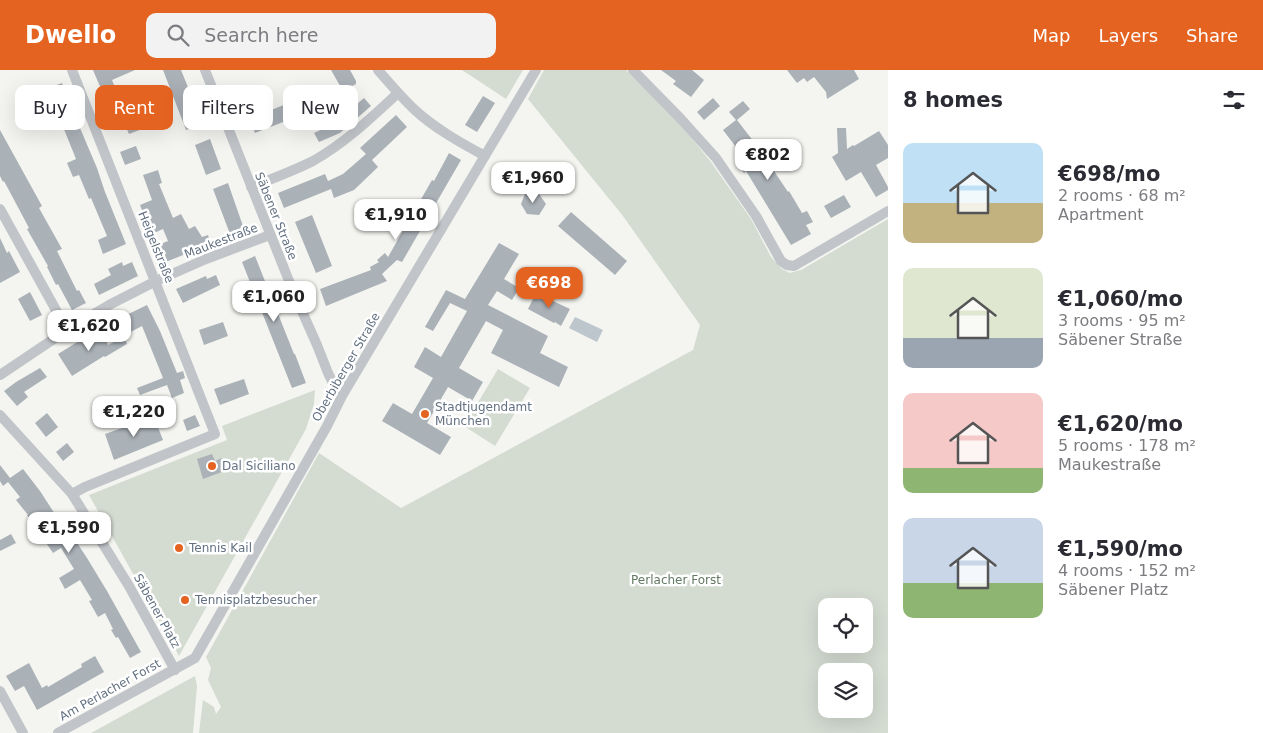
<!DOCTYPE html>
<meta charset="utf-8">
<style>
:root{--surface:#fff;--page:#f2f2f3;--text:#2b2b33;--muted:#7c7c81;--accent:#e56320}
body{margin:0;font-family:"DejaVu Sans",sans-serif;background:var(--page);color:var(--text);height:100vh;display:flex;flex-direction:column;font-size:19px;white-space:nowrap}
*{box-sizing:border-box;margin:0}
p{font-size:16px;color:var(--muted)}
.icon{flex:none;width:28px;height:28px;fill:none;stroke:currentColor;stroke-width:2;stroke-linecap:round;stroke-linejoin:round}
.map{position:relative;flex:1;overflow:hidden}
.sheet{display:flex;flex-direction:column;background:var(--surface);width:375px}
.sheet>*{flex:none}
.banner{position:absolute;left:15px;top:15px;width:475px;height:45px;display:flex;gap:10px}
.fabs{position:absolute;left:818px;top:528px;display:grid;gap:10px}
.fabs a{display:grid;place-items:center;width:55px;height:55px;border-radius:10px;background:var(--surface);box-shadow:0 5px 20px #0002;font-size:25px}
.price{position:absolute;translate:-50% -42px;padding:0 11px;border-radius:10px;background:#fff;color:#222;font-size:16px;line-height:32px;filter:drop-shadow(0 1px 2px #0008)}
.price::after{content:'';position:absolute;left:50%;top:30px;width:15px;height:11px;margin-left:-8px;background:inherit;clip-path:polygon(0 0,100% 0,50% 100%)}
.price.selected{background:var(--accent);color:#fff}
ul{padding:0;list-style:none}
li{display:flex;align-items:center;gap:15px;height:125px;padding:0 15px}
li span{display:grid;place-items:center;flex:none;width:140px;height:100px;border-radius:10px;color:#555}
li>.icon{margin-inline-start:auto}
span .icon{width:60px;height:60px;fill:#fffc;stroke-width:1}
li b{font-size:21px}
h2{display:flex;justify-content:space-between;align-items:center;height:60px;padding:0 15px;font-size:21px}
.chip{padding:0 18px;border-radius:10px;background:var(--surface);box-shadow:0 5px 20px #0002;font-size:18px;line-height:45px}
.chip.selected{background:var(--accent);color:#fff}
header{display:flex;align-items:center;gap:30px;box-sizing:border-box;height:70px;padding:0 25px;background:var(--accent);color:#fff}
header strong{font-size:24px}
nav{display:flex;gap:28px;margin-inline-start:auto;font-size:18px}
.search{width:350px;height:45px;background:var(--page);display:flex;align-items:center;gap:12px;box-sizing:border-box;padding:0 18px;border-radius:10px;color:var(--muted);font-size:19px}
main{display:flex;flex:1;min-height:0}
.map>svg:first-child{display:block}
.green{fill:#d4dbd1;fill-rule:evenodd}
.water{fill:#bdc6cc}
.building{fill:#aab1b7}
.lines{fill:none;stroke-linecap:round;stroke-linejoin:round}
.street{stroke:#c1c4c8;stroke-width:10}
.poi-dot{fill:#e56320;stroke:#fff;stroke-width:2}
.labels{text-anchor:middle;stroke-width:5;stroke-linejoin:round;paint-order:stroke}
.street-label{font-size:12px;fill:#637182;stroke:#fff}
.poi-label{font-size:12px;fill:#637182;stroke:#fff;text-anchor:start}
.park-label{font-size:12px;fill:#647962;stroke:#fff}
</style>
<header>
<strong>Dwello</strong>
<div class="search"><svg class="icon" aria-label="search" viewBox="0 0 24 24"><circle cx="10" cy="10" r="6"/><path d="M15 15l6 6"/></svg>Search here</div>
<nav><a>Map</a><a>Layers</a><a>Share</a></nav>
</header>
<main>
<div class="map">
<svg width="888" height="663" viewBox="0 0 888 663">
<rect width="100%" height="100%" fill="#f4f5f0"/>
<path class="green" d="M462,0H523L506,29Z
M544,0H626L679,53L711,92L751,149L771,187L782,199L790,203L801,200L888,149V663H199L203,630L214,637L216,644L221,637L208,610L211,598L206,587L319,383L401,438L693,280L700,255L623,146L528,29ZM826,536H864V574H826ZM826,601H864V639H826Z
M498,299L530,318L495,376L464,356Z
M315,320L314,334L306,359L179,586L89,425L227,370L222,356Z
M195,606L197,616L193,663H91Z"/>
<path class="water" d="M575,247L603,260L597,272L569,258Z"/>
<path class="building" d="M93,0H135L112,10L122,35L104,42L98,28L104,26Z
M163,0H181L203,54L186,60Z
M331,0H350L356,11V14L343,21Z
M661,0H692L704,10L691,27L673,14L676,11Z
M787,0H854L859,9L827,29L826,22L814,7L807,12L804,8L797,13Z
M62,13L77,51L97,98L105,122L126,174L103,184L98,170L107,166L91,128L89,129L79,105L73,107L67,93L76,89L57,42L55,43L51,32L56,30L51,17Z
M483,26L495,33L477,62L465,55Z
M364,28L371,36L340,63L319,72L314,63L333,54Z
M713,28L720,36L704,50L697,42Z
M296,30L301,45L255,63L249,49Z
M743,31L750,39L737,50L764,85L772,80L776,87L768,92L788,122L789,121L802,143L807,141L813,152L806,155L811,164L791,175L746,101L744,103L735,90L742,85L723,60L736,50L729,42Z
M139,44L145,58L129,64L123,50Z
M396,45L407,57L372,90L378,97L354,120L334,128L331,119L284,138L278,123L325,104L328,111L343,104L366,84L360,78Z
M837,58H846L847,79L853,75L854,76L879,61L888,75V88L876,95L888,117V120L876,127L861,102L846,111L832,87L838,83Z
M0,60L42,136L39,138L62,179L57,181L77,221L79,220L86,233L72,240L58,214L56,215L47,197L48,196L27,159L29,158L4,111L3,112L0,106Z
M210,69L221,99L206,105L195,75Z
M136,76L141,89L125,95L120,82Z
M449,83L461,90L402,192L397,190L382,204L387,211L326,236L320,219L371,200L370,197L379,192L377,190L385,183L388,187L432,110L434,111Z
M158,100L162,113L159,114L173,148L181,144L189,159L195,156L202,167L208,165L211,174L163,193L156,176L168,171L163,159L152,164L149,157L143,160L139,151L145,148L140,135L152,130L143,105Z
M228,113L244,159L230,164L213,119Z
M525,124H539L546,134L539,145L527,144L521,134Z
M844,125L851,137L831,148L824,136Z
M571,142L627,191L615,205L558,156Z
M312,145L332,196L316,203L295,152Z
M0,168L7,183L9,181L20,202L0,213Z
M499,173L519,184L504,209L519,218L512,230L497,221L488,235L548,266L540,283L568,297L559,317L491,283L503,260L486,251L459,298L483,312L472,331L448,317L427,353L451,367L440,385L382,351L393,333L412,344L433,308L414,297L425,277L441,287L467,241L450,233L433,261L425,257L446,220L465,229Z
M255,186L294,284H295L306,313L292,318L242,192Z
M122,192L123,196L132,192L138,206L99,225L94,214L111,205L108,199Z
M216,205L220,215L183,233L176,219L206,206L207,209Z
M30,222L42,245L30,251L18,229Z
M536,223L570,239L561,256L555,252L554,253L528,239Z
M147,235L160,261L177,303L183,301L185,308L180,310L184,323L172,328L167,315L140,325L137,318L163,308L142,256L119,268L112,252Z
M223,252L228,266L204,275L199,260Z
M100,258L108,275L124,267L127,274L105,287L104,286L72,306L58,284Z
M40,298L47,307L24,322L28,327L17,336L4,321L16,312Z
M244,309L249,324L220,335L214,319Z
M47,343L58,357L46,367L35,353Z
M195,345L200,356L187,361L183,350Z
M154,347L163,370L114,390L105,364L125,357L126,358Z
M67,373L74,382L63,391L56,382Z
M212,384L215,391L222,388L227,400L203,409L197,389Z
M0,395L10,408L23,399L40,421L64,458L66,456L87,488L107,521L141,582L130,588L118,567L116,568L111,560L113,559L105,543L98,547L89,531L92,530L80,510L65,519L59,508L74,499L61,478L53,483L27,445H28L16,430L20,427L8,412L3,416L0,411Z
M11,464L16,473L0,481V470Z
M95,586L104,602L37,640L24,616L15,621L6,606L29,593L42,618L47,615L48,617L82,597L81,594Z"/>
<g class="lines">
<path class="street" d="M72,0L215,364L85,417L72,424
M205,0L293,221L317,275L328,303L336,319L342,326
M378,0C390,14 402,28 416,41C436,59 461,73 485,86
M633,0L681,49L716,88L756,146L781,191L787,195L794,196L888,141
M251,117C272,109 293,101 313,91C345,73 371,48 398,23
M0,139L67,260
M0,305L67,260L109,235L156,211L206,189L270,165
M0,345L72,424L129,516L175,600
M0,621L23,663
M58,663L195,588L327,356L342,326L536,0"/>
</g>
<g class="poi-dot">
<circle cx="425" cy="344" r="5"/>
<circle cx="212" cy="396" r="5"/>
<circle cx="179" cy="478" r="5"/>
<circle cx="185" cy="530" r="5"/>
</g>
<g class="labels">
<g class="street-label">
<text transform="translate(276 146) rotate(68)" y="4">Säbener Straße</text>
<text transform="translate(221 171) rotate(-21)" y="4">Maukestraße</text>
<text transform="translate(156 177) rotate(68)" y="4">Heigelstraße</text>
<text transform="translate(346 297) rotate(-60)" y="4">Oberbiberger Straße</text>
<text transform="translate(157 541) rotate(61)" y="4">Säbener Platz</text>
<text transform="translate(110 620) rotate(-29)" y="4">Am Perlacher Forst</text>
</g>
<g class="poi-label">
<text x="435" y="341">Stadtjugendamt<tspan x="435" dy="14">München</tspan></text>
<text x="222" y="400">Dal Siciliano</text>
<text x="189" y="482">Tennis Kail</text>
<text x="195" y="534">Tennisplatzbesucher</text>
</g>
<g class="park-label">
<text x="676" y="514">Perlacher Forst</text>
</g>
</g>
</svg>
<div class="fabs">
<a><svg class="icon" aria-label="locate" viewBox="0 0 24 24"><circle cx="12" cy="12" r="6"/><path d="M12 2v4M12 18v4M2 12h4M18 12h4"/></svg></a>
<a><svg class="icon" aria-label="layers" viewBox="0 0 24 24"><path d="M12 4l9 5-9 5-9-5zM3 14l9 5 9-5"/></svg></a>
</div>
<b class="price" style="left:768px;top:111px">€802</b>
<b class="price" style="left:533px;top:134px">€1,960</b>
<b class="price" style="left:396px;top:171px">€1,910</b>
<b class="price selected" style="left:549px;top:239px">€698</b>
<b class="price" style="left:274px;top:253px">€1,060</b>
<b class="price" style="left:89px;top:282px">€1,620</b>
<b class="price" style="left:134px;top:368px">€1,220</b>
<b class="price" style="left:69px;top:484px">€1,590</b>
<div class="banner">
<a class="chip">Buy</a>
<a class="chip selected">Rent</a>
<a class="chip">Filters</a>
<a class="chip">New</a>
</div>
</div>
<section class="sheet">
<h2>8 homes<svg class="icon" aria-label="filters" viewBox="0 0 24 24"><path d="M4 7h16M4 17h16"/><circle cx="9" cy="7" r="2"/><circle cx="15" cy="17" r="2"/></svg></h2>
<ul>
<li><span style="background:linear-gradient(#bfe0f5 60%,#c2b280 0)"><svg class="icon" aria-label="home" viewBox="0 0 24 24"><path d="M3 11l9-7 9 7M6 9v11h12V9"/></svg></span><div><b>€698/mo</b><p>2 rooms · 68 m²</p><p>Apartment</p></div></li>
<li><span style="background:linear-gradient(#dfe7d0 70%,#9aa5b1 0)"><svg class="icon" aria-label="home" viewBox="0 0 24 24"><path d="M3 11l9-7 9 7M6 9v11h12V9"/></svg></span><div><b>€1,060/mo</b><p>3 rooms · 95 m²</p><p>Säbener Straße</p></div></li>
<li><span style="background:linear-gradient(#f6c9c9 75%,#8fb573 0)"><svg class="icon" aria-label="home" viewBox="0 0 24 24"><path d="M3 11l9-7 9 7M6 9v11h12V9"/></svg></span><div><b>€1,620/mo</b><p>5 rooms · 178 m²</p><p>Maukestraße</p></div></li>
<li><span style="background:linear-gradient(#c9d6e8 65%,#8fb573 0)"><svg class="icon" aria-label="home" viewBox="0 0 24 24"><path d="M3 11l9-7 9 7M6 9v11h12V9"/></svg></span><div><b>€1,590/mo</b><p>4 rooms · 152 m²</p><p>Säbener Platz</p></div></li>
</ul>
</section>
</main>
